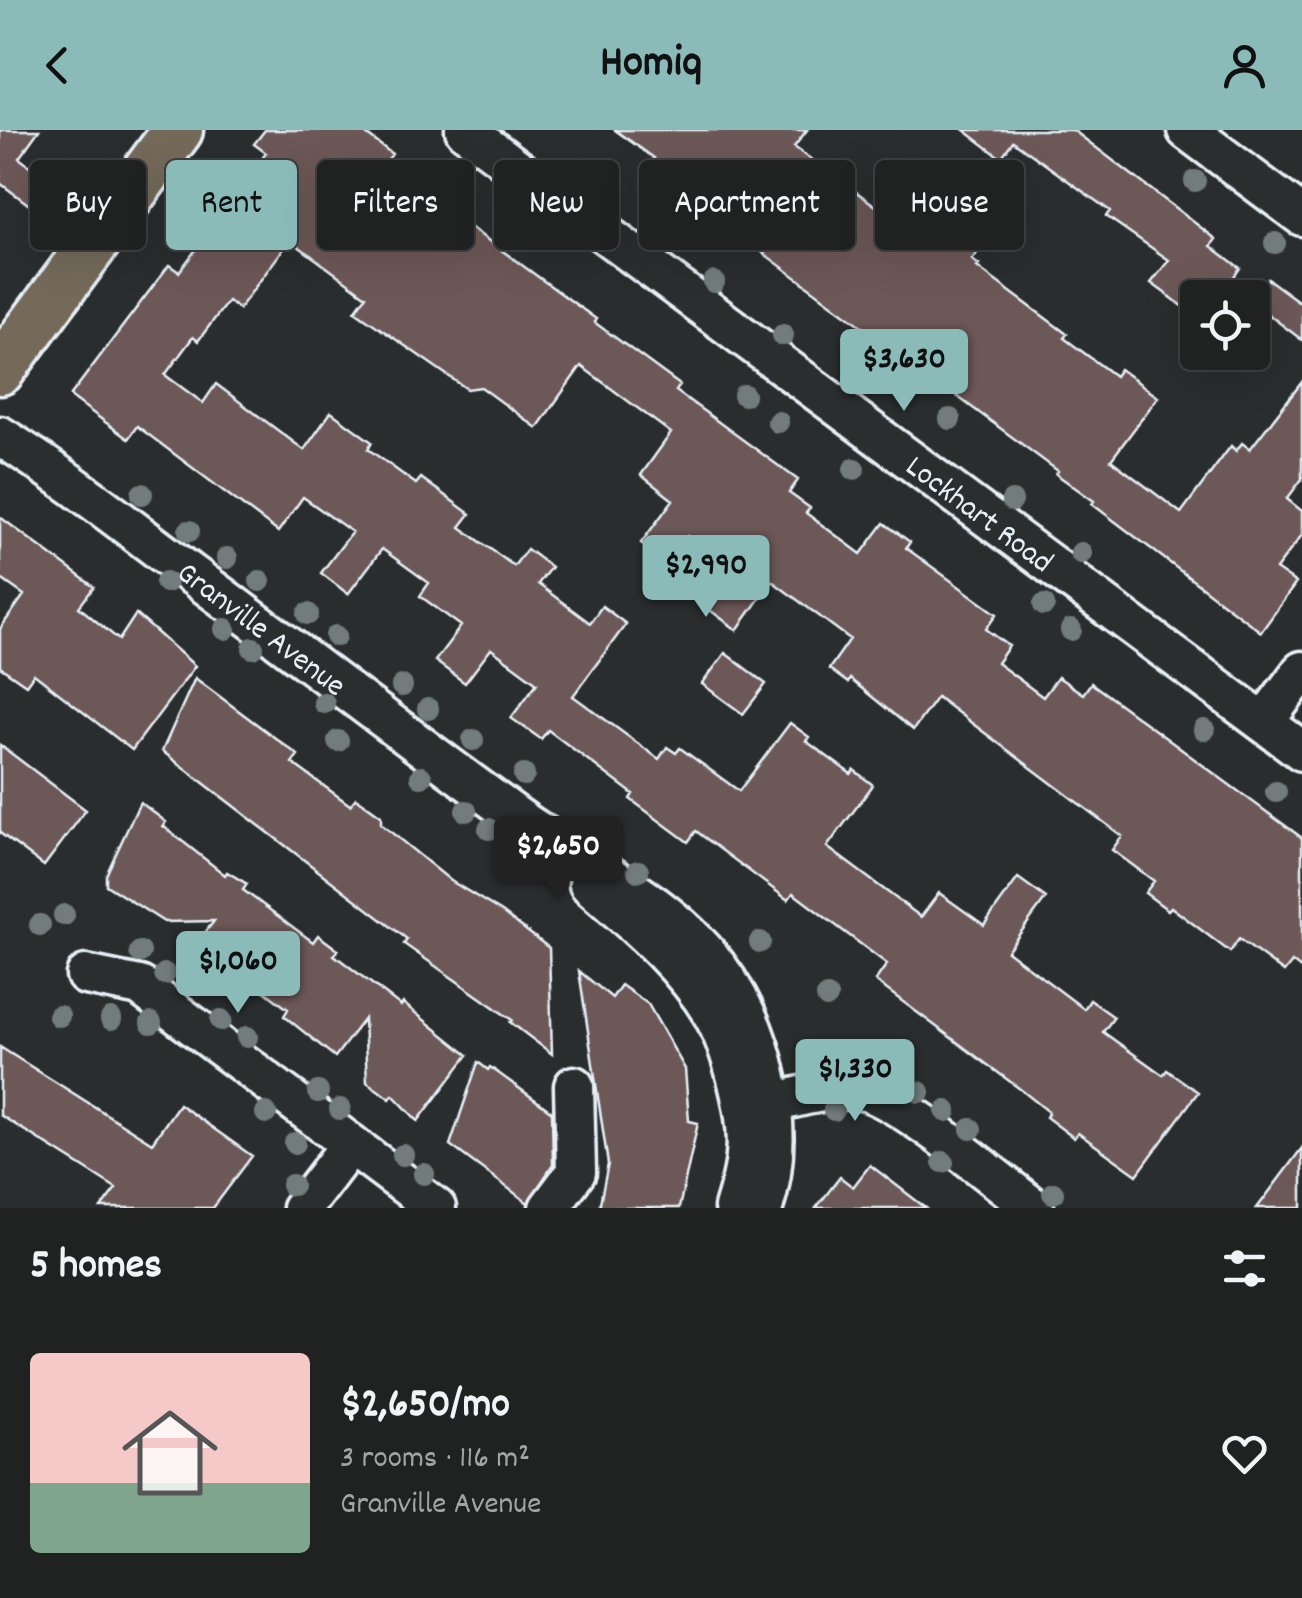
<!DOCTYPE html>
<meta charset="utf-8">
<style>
:root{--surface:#202222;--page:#2d2f2f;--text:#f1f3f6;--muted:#a2a4a5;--line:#3d3f40;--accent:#8bbbb9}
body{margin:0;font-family:Dekko,sans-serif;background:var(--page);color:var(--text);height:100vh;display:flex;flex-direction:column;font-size:38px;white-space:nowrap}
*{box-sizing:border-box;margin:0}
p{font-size:32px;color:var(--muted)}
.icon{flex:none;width:55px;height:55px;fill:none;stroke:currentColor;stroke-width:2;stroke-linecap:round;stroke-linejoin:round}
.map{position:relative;height:1078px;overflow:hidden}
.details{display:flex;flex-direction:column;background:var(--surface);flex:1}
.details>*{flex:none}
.guide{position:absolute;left:30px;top:30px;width:1242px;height:90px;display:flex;gap:20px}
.controls{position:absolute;left:1180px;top:150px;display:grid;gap:20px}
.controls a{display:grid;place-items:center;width:90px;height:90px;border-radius:10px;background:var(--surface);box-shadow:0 10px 40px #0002,0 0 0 2px var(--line);font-size:50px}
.price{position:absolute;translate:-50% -85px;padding:0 22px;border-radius:10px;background:var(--accent);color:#111;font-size:32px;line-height:65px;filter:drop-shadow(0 2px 5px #0008)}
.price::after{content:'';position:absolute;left:50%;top:60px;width:30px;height:22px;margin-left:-15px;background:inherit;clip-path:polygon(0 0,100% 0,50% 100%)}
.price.selected{background:#222;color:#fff}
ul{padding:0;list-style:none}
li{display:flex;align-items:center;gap:30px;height:250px;padding:0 30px}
li span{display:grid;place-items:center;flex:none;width:280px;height:200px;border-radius:10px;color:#555}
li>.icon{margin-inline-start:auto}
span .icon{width:120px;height:120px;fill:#fffc;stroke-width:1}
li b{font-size:42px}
h2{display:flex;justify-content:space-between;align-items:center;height:120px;padding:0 30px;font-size:42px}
.tag{padding:0 35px;border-radius:10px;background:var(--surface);box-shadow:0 10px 40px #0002,0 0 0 2px var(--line);font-size:35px;line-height:90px}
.tag.selected{background:var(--accent);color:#111}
header{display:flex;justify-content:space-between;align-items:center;height:130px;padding:0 30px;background:var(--accent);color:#111;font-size:45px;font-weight:800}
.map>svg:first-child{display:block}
.building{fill:#6c5957;stroke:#e8f1f8;stroke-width:2.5}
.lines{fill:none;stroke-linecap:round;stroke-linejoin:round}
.minor-casing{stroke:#e8f1f8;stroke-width:45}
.major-casing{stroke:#e8f1f8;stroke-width:55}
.minor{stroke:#2a2d2e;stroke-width:38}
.major{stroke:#746a5a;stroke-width:48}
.tree{fill:#727c7b}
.labels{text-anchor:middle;stroke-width:10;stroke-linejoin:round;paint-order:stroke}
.street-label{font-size:32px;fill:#e8f1f8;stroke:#2a2d2e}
</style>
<header><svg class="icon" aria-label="back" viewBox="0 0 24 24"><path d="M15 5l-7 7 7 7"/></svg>Homiq<svg class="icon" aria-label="person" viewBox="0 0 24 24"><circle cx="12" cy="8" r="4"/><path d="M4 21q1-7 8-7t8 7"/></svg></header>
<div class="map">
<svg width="1302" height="1078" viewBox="0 0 1302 1078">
<rect width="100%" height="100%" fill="#2a2d2e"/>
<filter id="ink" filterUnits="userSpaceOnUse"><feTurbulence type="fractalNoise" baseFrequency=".01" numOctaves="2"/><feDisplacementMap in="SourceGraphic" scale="20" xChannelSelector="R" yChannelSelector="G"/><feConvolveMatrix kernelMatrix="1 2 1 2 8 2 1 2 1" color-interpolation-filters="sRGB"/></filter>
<g filter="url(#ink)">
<path class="building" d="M0,0H39L19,28L51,52L32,77L0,53Z
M265,0H361L392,24L386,32L432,66L430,68L596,189L594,192L680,255L676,261L798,350L789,363L810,378L806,383L861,424L884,393L910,412L906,418L997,484L986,499L1009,516L997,533L1043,567L1058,547L1083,564L1091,553L1302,708V840L1292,832L1284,842L1239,809L1230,822L1171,777L1168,780L1145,763L1154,751L1112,720L1122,706L937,567L913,600L850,549L848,553L829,539L850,509L772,451L737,500L707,478L735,441L687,406L668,433L641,413L673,370L641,345L671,303L581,236L537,298L481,257L467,259L355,181L366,166L290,110L239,179L228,171L198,211L193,207L165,245L203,273L216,254L304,320L331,282L372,312L368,319L416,354L421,348L470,384L460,397L514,436L527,419L551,437L538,454L590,493L602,476L626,494L573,566L659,629L667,617L676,623L680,618L739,661L790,593L809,607L806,611L851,644L854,640L873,655L827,717L921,787L939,763L984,795L1018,748L1046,768L1007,821L1084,879L1090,870L1114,887L1103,902L1163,945L1167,940L1198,962L1137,1045L1078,1003L1074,1008L1046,987L1049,982L1020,959L875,851L887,834L793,763L788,770L696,701L688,712L630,669L633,664L548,600L541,609L511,588L537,553L491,519L465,553L435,531L461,496L420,466L429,453L382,419L348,464L321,443L352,402L303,367L278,402L137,296L128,309L70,266L169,135L179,142L231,73L266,23L254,14Z
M615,0H807L794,17L887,84L897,71L910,81L917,71L980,119L972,130L979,135L977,137L1067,204L1064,208L1115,246L1120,239L1158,267L1111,330L1181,383L1231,316L1236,321L1242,313L1250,319L1302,252V349L1287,369L1302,381V405L1276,439L1296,453L1261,502L1092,374L1094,371L1056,344L1058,341L709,83L726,60L689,33L673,54L648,36L654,28Z
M964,0H1073L1216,109L1211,116L1240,138L1219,168H1198V187L1151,153L1169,130L1106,86L1110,81L1013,11L1001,28Z
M1268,149L1302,174V210L1252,172Z
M0,387L94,457L79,477L119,510L136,484L195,536L132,620L34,544L26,555L0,537V499L24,465L0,448Z
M725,523L766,554L743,584L702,554Z
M195,548L298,625L292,633L350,675L356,668L381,686V694L451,751L502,782L549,818L552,924L510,892L512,890L404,814L407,809L162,621Z
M0,615L86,680L44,736L0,703Z
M140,672L166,692L163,696L225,745L227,742L247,754L243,760L313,812L318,805L338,820L334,825L401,876L403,873L468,925L418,991L393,965L390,969L367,952L364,889L335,927L284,886L288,879L255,854L247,858L191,821L214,791L164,792L106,755V745Z
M579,841L612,868L621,855L648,874L685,939L689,991L698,993L679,1078H599L608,1034Z
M0,917L152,1013L179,974L252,1026L213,1078H101L116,1058L0,985Z
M478,932L488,940L490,937L552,982L553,1035L528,1073L450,1015Z
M1302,1018V1078H1257Z
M870,1035L926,1078H816L840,1047L853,1057Z"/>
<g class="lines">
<defs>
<g id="minor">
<path id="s1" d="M465,0L1302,621"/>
<path d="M1187,0L1302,86"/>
<path id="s2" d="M0,306C66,347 128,397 190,443C299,524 407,607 517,687C585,736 663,766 716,835C766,900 788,999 763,1078"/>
<path d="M1264,592L1302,541"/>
<path d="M589,754C632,792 682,833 712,883C731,916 751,987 746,1025C745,1043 739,1061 734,1078"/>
<path d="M86,845L140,856L436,1078"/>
<path d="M745,980C781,972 823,957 860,960C896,964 1000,1053 1034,1078"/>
<path d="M302,1078L351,1014"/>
<path d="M549,1078L576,1042L574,956"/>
</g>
<path id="major" d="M0,240L178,0"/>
</defs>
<use href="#minor" class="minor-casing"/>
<use href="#major" class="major-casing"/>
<use href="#minor" class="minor"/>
<use href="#major" class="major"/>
</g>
<g class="tree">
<circle cx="571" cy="47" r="11"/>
<circle cx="1195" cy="51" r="11"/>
<circle cx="193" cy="72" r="11"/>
<circle cx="1275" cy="113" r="11"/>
<circle cx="714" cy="152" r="11"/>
<circle cx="783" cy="205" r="11"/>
<circle cx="744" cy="265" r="11"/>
<circle cx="950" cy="289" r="11"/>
<circle cx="778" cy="292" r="11"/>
<circle cx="854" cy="339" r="11"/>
<circle cx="142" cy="364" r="11"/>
<circle cx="1012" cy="371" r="11"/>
<circle cx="189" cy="401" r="11"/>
<circle cx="1081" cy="423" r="11"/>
<circle cx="227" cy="428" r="11"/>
<circle cx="260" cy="451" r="11"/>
<circle cx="166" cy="452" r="11"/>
<circle cx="1044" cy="475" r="11"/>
<circle cx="308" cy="484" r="11"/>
<circle cx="225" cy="499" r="11"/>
<circle cx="1071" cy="500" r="11"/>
<circle cx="336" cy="506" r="11"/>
<circle cx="253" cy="518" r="11"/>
<circle cx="402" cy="556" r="11"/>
<circle cx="324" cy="573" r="11"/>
<circle cx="428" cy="579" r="11"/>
<circle cx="1204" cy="600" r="11"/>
<circle cx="473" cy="610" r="11"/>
<circle cx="338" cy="611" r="11"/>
<circle cx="524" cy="645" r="11"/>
<circle cx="421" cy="647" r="11"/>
<circle cx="1276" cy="662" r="11"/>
<circle cx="466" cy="681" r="11"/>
<circle cx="489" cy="699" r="11"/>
<circle cx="539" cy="735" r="11"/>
<circle cx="638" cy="741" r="11"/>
<circle cx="64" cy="785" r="11"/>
<circle cx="40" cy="795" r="11"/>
<circle cx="760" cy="812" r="11"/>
<circle cx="140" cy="822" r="11"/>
<circle cx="165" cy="844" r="11"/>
<circle cx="827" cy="867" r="11"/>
<circle cx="59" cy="886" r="11"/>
<circle cx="111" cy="889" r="11"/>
<circle cx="221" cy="890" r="11"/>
<circle cx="151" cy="893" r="11"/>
<circle cx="247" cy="907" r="11"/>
<circle cx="880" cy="942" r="11"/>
<circle cx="318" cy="962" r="11"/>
<circle cx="919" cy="962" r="11"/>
<circle cx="340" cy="979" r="11"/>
<circle cx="834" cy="980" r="11"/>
<circle cx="946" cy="981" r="11"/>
<circle cx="266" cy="983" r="11"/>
<circle cx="971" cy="999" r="11"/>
<circle cx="295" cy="1013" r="11"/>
<circle cx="403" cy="1025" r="11"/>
<circle cx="943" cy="1032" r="11"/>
<circle cx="424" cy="1044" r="11"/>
<circle cx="292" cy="1055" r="11"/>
<circle cx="1053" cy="1063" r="11"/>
</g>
</g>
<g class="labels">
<g class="street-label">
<text dy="11" stroke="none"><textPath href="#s1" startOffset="642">Lockhart Road</textPath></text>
<text dy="11" stroke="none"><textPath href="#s2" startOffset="325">Granville Avenue</textPath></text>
</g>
</g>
</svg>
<div class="controls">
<a><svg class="icon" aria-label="locate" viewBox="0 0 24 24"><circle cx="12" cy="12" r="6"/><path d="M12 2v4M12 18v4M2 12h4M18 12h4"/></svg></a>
</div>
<b class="price" style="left:904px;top:284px">$3,630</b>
<b class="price" style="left:706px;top:490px">$2,990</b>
<b class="price selected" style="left:558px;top:771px">$2,650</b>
<b class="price" style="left:238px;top:886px">$1,060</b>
<b class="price" style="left:855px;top:994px">$1,330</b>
<div class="guide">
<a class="tag">Buy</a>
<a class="tag selected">Rent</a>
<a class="tag">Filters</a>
<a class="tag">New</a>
<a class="tag">Apartment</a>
<a class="tag">House</a>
</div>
</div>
<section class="details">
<h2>5 homes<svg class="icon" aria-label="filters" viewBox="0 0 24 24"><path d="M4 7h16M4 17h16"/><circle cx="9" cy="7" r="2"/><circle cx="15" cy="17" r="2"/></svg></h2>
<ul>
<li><span style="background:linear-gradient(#f6c9c9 65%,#7fa58c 0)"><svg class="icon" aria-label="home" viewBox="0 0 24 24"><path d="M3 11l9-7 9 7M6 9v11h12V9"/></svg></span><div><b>$2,650/mo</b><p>3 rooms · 116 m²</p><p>Granville Avenue</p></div><svg class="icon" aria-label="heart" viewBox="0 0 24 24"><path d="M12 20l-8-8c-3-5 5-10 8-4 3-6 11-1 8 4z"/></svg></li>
</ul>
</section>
